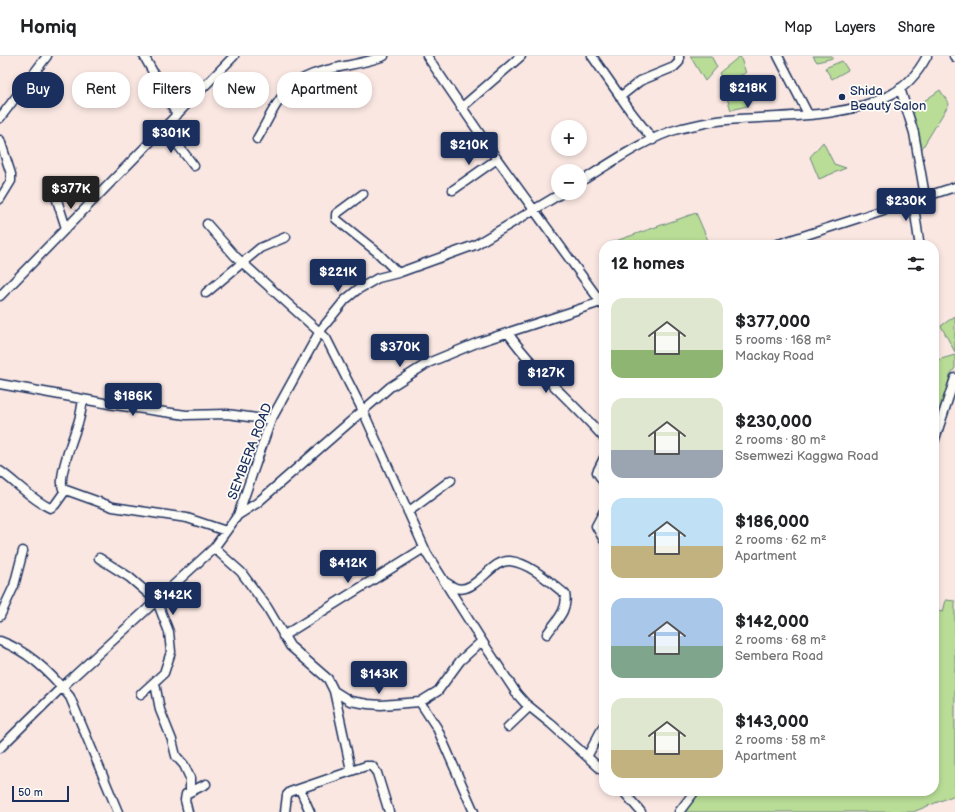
<!DOCTYPE html>
<meta charset="utf-8">
<style>
:root{--surface:#fff;--page:#f2f2f2;--text:#202124;--muted:#757577;--line:#e0e0e0;--accent:#1b2f5e}
body{margin:0;font-family:"Balsamiq Sans",sans-serif;background:var(--page);color:var(--text);height:100vh;display:flex;flex-direction:column;font-size:15px;white-space:nowrap}
*{box-sizing:border-box;margin:0}
p{font-size:13px;color:var(--muted)}
.icon{flex:none;width:22px;height:22px;fill:none;stroke:currentColor;stroke-width:2;stroke-linecap:round;stroke-linejoin:round}
.map{position:relative;flex:1;overflow:hidden}
.side{position:absolute;left:599px;top:184px;width:340px;height:556px;display:flex;flex-direction:column;background:var(--surface);border-radius:16px;box-shadow:0 2px 6px #0003}
.side>*{flex:none}
.hud{position:absolute;left:12px;top:16px;width:380px;height:36px;display:flex;gap:8px}
.tools{position:absolute;left:551px;top:64px;display:grid;gap:8px}
.tools a{display:grid;place-items:center;width:36px;height:36px;border-radius:50%;background:var(--surface);box-shadow:0 2px 6px #0003;font-size:20px}
.scale{position:absolute;left:12px;bottom:10px;width:57px;box-sizing:border-box;padding-left:4px;border:2px solid #1b2f5e;border-top:0;font-size:11px;line-height:14px;white-space:nowrap;color:#1b2f5e;-webkit-text-stroke:3px #fdfcf7;paint-order:stroke}
.price{position:absolute;translate:-50% -34px;padding:0 9px;border-radius:4px;background:var(--accent);color:#fff;font-size:13px;line-height:26px;filter:drop-shadow(0 1px 2px #0008)}
.price::after{content:'';position:absolute;left:50%;top:24px;width:12px;height:9px;margin-left:-6px;background:inherit;clip-path:polygon(0 0,100% 0,50% 100%)}
.price.active{background:#222;color:#fff}
ul{padding:0;list-style:none}
li{display:flex;align-items:center;gap:12px;height:100px;padding:0 12px}
li span{display:grid;place-items:center;flex:none;width:112px;height:80px;border-radius:12px;color:#555}
li>.icon{margin-inline-start:auto}
span .icon{width:48px;height:48px;fill:#fffc;stroke-width:1}
li b{font-size:17px}
h2{display:flex;justify-content:space-between;align-items:center;height:48px;padding:0 12px;font-size:17px}
.tag{padding:0 14px;border-radius:16px;background:var(--surface);box-shadow:0 2px 6px #0003;font-size:14px;line-height:36px}
.tag.active{background:var(--accent);color:#fff}
header{display:flex;align-items:center;gap:24px;box-sizing:border-box;height:56px;padding:0 20px;background:var(--surface);border-bottom:1px solid var(--line)}
header strong{font-size:19px}
nav{display:flex;gap:22px;margin-inline-start:auto;font-size:14px}
.map>svg:first-child{display:block}
.green{fill:#b9dd97;stroke:#6a867a}
.lines{fill:none;stroke-linecap:round;stroke-linejoin:round}
.minor-casing{stroke:#1b2f5e;stroke-width:11}
.minor{stroke:#fdfcf7;stroke-width:8}
.poi-dot{fill:#1b2f5e;stroke:#fdfcf7;stroke-width:1.5}
.labels{text-anchor:middle;stroke-width:3.5;stroke-linejoin:round;paint-order:stroke}
.poi-label{font-size:13px;fill:#1b2f5e;stroke:#fdfcf7;text-anchor:start}
.street-label{font-size:13px;fill:#1b2f5e;stroke:#fdfcf7}
</style>
<header>
<strong>Homiq</strong>
<nav><a>Map</a><a>Layers</a><a>Share</a></nav>
</header>
<div class="map">
<svg width="955" height="756" viewBox="0 0 955 756">
<rect width="100%" height="100%" fill="#fae7e2"/>
<filter id="ink" filterUnits="userSpaceOnUse"><feTurbulence type="fractalNoise" baseFrequency=".025" numOctaves="2"/><feDisplacementMap in="SourceGraphic" scale="8" xChannelSelector="R" yChannelSelector="G"/><feConvolveMatrix kernelMatrix="1 2 1 2 8 2 1 2 1" color-interpolation-filters="sRGB"/></filter>
<g filter="url(#ink)">
<path class="green" d="M690,0H711L717,11L705,25Z
M740,0L746,17L724,26L719,17Z
M813,0H832L833,2L817,6Z
M842,5L848,14L832,23L825,12Z
M744,24L747,50L731,54L724,33Z
M940,34L949,48L921,94L911,54Z
M823,86L834,108L846,112L819,123L810,101Z
M696,157L710,189H611L610,187Z
M955,260V296L941,270Z
M955,299V312L950,319L947,338L934,369V305Z
M946,544L955,545V739L913,756H685L700,735H934V554L943,556Z"/>
<g class="lines">
<defs>
<path id="minor" d="M144,0L177,59
M427,0L497,103L603,249
M592,0L631,56L653,84
M778,0L808,58
M954,0L955,1
M900,32L914,77L925,140
M620,41L640,25L674,11L679,6V0
M461,52L521,0
M0,62L47,0
M164,71L194,110
M257,83C266,68 273,51 284,38C307,9 352,13 384,0
M0,84L11,118V125L0,143
M580,126C609,108 649,80 682,72C696,69 711,65 726,64C780,59 840,64 890,39C906,31 919,15 927,0
M453,134L497,103
M363,138L336,158V163L377,196L398,217
M57,144L66,172
M913,144L919,185
M207,168L235,200L326,282L363,355L427,498L482,585L517,638L525,647L551,668L604,716
M775,189L955,131
M206,237L260,192L286,181
M0,240L234,0
M508,277C536,317 573,346 604,382
M0,328L115,349L186,359L227,358L271,364
M83,343C82,350 81,357 79,364C75,378 57,420 63,433L113,451L187,462L226,475
M934,386L955,322
M604,402L597,416L604,427
M0,415C17,427 31,443 50,452L55,449L65,435
M604,455L596,470L604,484
M408,456L451,424
M238,459L257,447L390,331L428,307L479,286L604,245
M214,492L241,516L267,551L290,590L328,623L334,635L351,714
M99,502L129,521L157,545L169,576L171,596L164,617L141,638
M445,526C448,527 452,531 456,532C476,538 491,503 510,505C530,507 550,526 565,538C569,554 555,566 547,578
M0,560L14,530L23,495
M283,580L424,492
M0,585C28,595 52,618 70,641L118,756
M155,627L160,654L172,684L176,700L184,709L190,722V735
M334,635L350,645L368,648L381,649L420,646L438,635L460,605L482,585
M420,646L437,672L474,756
M508,671L529,651
M0,692L62,631L214,492L238,459L271,364L320,275L345,244L357,234L378,222L398,217L475,189L562,137
M588,699L604,669
M300,733L310,756
M623,735L641,756
M188,756L185,744L186,738L206,728
M285,756L287,739L290,736L366,710H372L377,717L389,756
M679,756L695,735"/>
</defs>
<use href="#minor" class="minor-casing"/>
<use href="#minor" class="minor"/>
</g>
</g>
<circle class="poi-dot" cx="842" cy="41" r="4"/>
<g class="labels">
<g class="poi-label">
<text x="850" y="39">Shida<tspan x="850" dy="15">Beauty Salon</tspan></text>
</g>
<g class="street-label">
<text transform="translate(249 395) rotate(-69)" y="5">SEMBERA ROAD</text>
</g>
</g>
</svg>
<div class="tools">
<a>+</a>
<a>−</a>
</div>
<div class="scale">50 m</div>
<b class="price" style="left:748px;top:53px">$218K</b>
<b class="price" style="left:171px;top:98px">$301K</b>
<b class="price" style="left:469px;top:110px">$210K</b>
<b class="price active" style="left:71px;top:154px">$377K</b>
<b class="price" style="left:906px;top:166px">$230K</b>
<b class="price" style="left:338px;top:237px">$221K</b>
<b class="price" style="left:400px;top:312px">$370K</b>
<b class="price" style="left:546px;top:338px">$127K</b>
<b class="price" style="left:133px;top:361px">$186K</b>
<b class="price" style="left:348px;top:528px">$412K</b>
<b class="price" style="left:173px;top:560px">$142K</b>
<b class="price" style="left:379px;top:639px">$143K</b>
<div class="hud">
<a class="tag active">Buy</a>
<a class="tag">Rent</a>
<a class="tag">Filters</a>
<a class="tag">New</a>
<a class="tag">Apartment</a>
</div>
<section class="side">
<h2>12 homes<svg class="icon" aria-label="filters" viewBox="0 0 24 24"><path d="M4 7h16M4 17h16"/><circle cx="9" cy="7" r="2"/><circle cx="15" cy="17" r="2"/></svg></h2>
<ul>
<li><span style="background:linear-gradient(#dfe7d0 65%,#8fb573 0)"><svg class="icon" aria-label="home" viewBox="0 0 24 24"><path d="M3 11l9-7 9 7M6 9v11h12V9"/></svg></span><div><b>$377,000</b><p>5 rooms · 168 m²</p><p>Mackay Road</p></div></li>
<li><span style="background:linear-gradient(#dfe7d0 65%,#9aa5b1 0)"><svg class="icon" aria-label="home" viewBox="0 0 24 24"><path d="M3 11l9-7 9 7M6 9v11h12V9"/></svg></span><div><b>$230,000</b><p>2 rooms · 80 m²</p><p>Ssemwezi Kaggwa Road</p></div></li>
<li><span style="background:linear-gradient(#bfe0f5 60%,#c2b280 0)"><svg class="icon" aria-label="home" viewBox="0 0 24 24"><path d="M3 11l9-7 9 7M6 9v11h12V9"/></svg></span><div><b>$186,000</b><p>2 rooms · 62 m²</p><p>Apartment</p></div></li>
<li><span style="background:linear-gradient(#a9c7e8 60%,#7fa58c 0)"><svg class="icon" aria-label="home" viewBox="0 0 24 24"><path d="M3 11l9-7 9 7M6 9v11h12V9"/></svg></span><div><b>$142,000</b><p>2 rooms · 68 m²</p><p>Sembera Road</p></div></li>
<li><span style="background:linear-gradient(#dfe7d0 65%,#c2b280 0)"><svg class="icon" aria-label="home" viewBox="0 0 24 24"><path d="M3 11l9-7 9 7M6 9v11h12V9"/></svg></span><div><b>$143,000</b><p>2 rooms · 58 m²</p><p>Apartment</p></div></li>
</ul>
</section>
</div>
